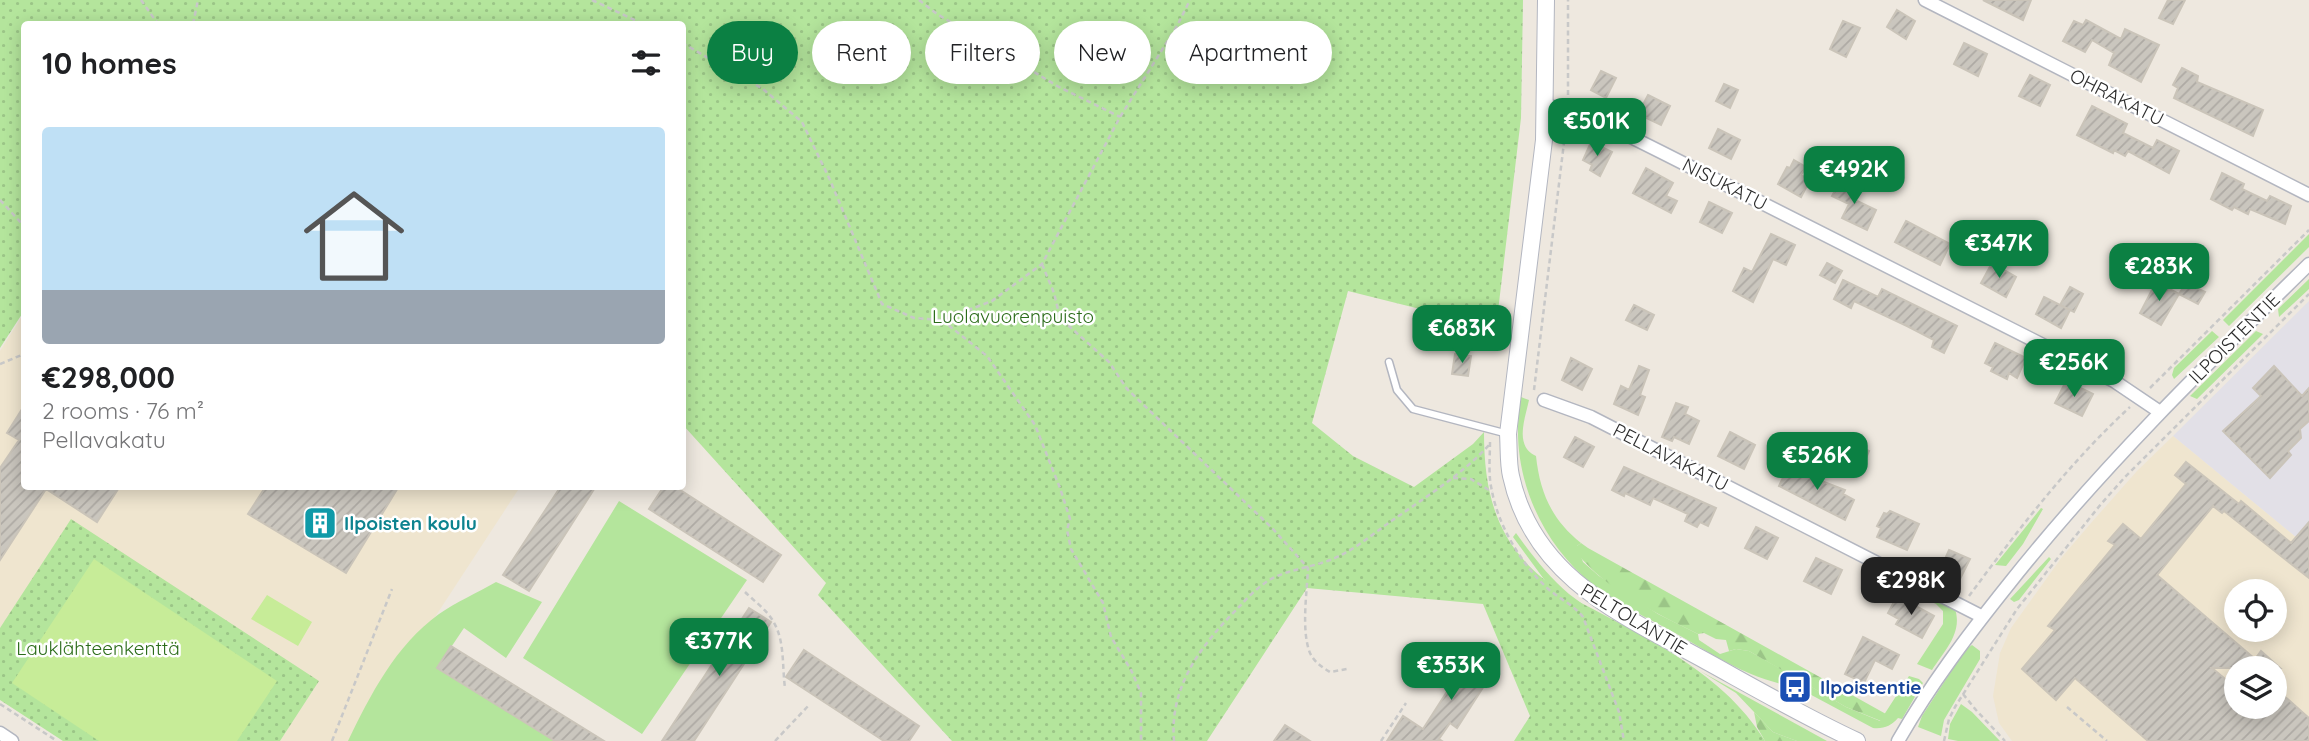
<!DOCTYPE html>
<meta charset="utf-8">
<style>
:root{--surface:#fff;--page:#f2f2f2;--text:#202124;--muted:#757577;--line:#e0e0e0;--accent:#0b8043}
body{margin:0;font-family:Quicksand,sans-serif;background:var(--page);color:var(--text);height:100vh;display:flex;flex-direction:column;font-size:26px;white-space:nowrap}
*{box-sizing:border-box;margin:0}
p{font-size:23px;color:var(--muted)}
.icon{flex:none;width:38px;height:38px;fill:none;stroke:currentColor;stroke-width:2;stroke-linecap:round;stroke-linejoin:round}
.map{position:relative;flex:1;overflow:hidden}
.side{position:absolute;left:21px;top:21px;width:665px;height:469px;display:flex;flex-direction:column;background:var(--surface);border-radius:7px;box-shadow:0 4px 18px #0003}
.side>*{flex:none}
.guide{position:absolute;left:707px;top:21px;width:665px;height:63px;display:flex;gap:14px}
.buttons{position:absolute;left:2224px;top:579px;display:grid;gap:14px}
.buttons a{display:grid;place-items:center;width:63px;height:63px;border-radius:50%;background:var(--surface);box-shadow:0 4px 18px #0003;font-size:35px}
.price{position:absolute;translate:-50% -60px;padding:0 16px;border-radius:14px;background:var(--accent);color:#fff;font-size:23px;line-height:46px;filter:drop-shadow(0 2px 4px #0008)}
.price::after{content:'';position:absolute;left:50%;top:42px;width:21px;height:16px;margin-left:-10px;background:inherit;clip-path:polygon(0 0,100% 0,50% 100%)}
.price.current{background:#222;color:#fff}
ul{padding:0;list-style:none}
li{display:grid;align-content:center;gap:14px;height:371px;padding:0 21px}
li+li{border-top:2px solid var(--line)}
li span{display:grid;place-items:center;height:217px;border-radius:7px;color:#555}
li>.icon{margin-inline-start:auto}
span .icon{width:126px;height:126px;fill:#fffc;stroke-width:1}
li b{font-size:30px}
h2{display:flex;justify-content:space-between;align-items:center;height:84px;padding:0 21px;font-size:30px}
.chip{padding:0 24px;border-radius:32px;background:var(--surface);box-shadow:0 4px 18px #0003;font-size:24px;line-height:63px}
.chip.current{background:var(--accent);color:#fff}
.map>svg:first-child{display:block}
.industrial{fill:#e2e0e7}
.education{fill:#efe5cf;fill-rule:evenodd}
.grass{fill:#b4e59c}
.forest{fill:url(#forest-firs)}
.park{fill:url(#park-dots)}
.pitch{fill:#c7ec98}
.building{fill:url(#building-hatch);stroke:#cac4b9;stroke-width:2}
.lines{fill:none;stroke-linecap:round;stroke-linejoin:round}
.service-casing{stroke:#b3b6c0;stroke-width:9}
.minor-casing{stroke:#b3b6c0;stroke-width:15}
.tertiary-casing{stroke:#b3b6c0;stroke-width:18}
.path{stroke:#c8c8c8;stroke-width:2.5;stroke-dasharray:5 3.5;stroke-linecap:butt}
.service{stroke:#fff;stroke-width:6}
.minor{stroke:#fff;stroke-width:12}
.tertiary{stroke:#fff;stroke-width:16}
.labels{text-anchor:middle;stroke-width:5;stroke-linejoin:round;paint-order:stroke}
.street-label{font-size:19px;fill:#2d2d2d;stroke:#fff}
.park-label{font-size:19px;fill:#2b6c1a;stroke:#fff}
.culture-label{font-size:19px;font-weight:bold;fill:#0d838f;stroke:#fff;text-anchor:start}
.transit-label{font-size:19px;font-weight:bold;fill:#164399;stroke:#fff;text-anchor:start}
</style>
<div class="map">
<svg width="2309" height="741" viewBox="0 0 2309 741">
<defs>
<pattern id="forest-firs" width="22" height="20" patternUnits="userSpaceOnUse" patternTransform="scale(1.75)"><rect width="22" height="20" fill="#b4e59c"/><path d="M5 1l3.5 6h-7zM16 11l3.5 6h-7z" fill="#9bc587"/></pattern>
<pattern id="park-dots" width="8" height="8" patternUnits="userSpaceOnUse" patternTransform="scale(1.75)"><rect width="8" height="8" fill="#b4e59c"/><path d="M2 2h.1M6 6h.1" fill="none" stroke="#9bc587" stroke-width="1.8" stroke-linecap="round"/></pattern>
<pattern id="building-hatch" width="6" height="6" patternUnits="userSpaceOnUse" patternTransform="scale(1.75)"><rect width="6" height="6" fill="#cac6be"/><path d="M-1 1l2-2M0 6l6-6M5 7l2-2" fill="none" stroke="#aeaaa4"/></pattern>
</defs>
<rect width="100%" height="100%" fill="#eee8df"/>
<path class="industrial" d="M2309,301V548L2173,436Z"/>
<path class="education" d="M24,313V486L520,487L354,741H280L319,681L0,627V351Z
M2173,436L2309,548V741H2012L1999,723L1993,696L2000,653L2011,628L2062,557L2091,523L2137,471ZM2236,592H2275V630H2236ZM2236,668H2275V707H2236Z"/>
<path class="grass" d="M2309,234V247L2229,326L2223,320Z
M2309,279V289L2279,317L2278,309Z
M2212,331L2219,337L2174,379L2172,375L2174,368Z
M2256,331L2263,334L2197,399L2190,396Z
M1521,397L1529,400C1525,419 1514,446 1536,456C1540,493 1552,520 1581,543L1577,546L1583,562L1599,576L1658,614L1698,634L1699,640L1720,654L1736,649L1749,651L1793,676L1787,686C1775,682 1762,679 1751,674C1725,663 1700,647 1675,633C1648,618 1617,604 1592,584C1537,539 1508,467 1521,397Z
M619,501L747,580L642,734L523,658Z
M2041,508L2043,509L2023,544L2006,566L1995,565Z
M1516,533C1531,554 1549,577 1569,594C1602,620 1644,638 1681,659L1605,624L1546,582L1513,537Z
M2049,557L2051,559L2019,600L2014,602L2010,599Z
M1903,579L1955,609C1963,633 1944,651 1932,670L1917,664L1943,624V611L1936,604L1897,585Z
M496,582L542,602L506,658L464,628L437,668L555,741H348C371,694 395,646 439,614C456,602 477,593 496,582Z
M1972,645L1980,651V659L1944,720L1941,736L1918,727L1922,716L1965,650Z
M1700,671L1827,741H1797L1773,732L1736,693Z
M1909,676L1919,679L1923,683L1902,719L1898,718C1891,726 1884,729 1873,728L1802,690L1805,683L1846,707L1880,721Z
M1961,704L1972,712L2000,741H1958L1948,739L1950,724Z"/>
<path class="forest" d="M1581,543L1588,548L1886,714L1881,721L1846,707L1749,651L1736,649L1729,651L1726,640L1716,639L1704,633L1698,634C1656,613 1606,590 1576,552L1577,546Z
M1754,712L1773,732L1797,741H1765L1757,727Z"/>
<path class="park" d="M0,0H1523L1521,118L1496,328L1348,291L1312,423L1353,456L1414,487L1473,444L1484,432C1484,503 1501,553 1563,593C1635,633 1721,668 1765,741H1514L1530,716L1483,604L1307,588L1207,741H952L818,595L826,583L683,425L682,24H24V311L0,348Z
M71,519L319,681L280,741H63L0,700V628Z"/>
<path class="pitch" d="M94,559L277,681L237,741H99L12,683Z
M267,595L312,622L298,646L251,619Z"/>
<path class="building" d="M1983,0H2031L2023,20Z
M2168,0H2185L2173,24L2159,18Z
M1897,10L1915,21L1906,39L1887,27Z
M2086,20L2121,39L2125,29L2159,45L2141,82L2109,65L2114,53L2092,40L2085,52L2063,41L2074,21L2083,25Z
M1843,21L1860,28L1846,57L1830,49Z
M1964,43L1987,54L1978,76L1954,64Z
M2182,68L2198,76L2197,82L2263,110L2253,136L2174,98L2178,88L2173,85Z
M1601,71L1616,78L1606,98L1591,90Z
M2030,75L2050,85L2040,106L2019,96Z
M1724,84L1738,90L1730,108L1716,101Z
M1648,95L1670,106L1661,125L1638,114Z
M2092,106L2127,124L2123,133L2153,148L2157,140L2179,151L2169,173L2128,151L2125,156L2114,150L2113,153L2077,135Z
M1718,129L1740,140L1731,159L1709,148Z
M1591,142L1612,152L1600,176L1590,170L1592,165L1583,160Z
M1794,160L1806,167L1801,175L1810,180L1801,197L1778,184L1787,167L1790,168Z
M1646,168L1673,183L1666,196L1677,201L1671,213L1633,193Z
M2222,173L2244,184L2242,189L2267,201L2270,196L2291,206L2285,224L2250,209L2248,214L2234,207L2232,210L2211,199Z
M1840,181L1859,190L1855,200L1876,210L1867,230L1842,218L1849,204L1832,196Z
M1709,202L1732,213L1722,233L1700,222Z
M1906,221L1950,244L1940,265L1895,242Z
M1771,234L1795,245L1786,265L1773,259L1753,302L1733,291L1744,268L1752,272Z
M1827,263L1842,271L1835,283L1820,275Z
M1992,263L2016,277L2006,297L1981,283Z
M1843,280L1878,297L1882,289L1957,326L1944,353L1932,347L1934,340L1907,326L1854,301L1851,308L1834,299Z
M2156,282L2179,294L2161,325L2140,313Z
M2186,283L2205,292L2198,304L2179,294Z
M2070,287L2083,294L2074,312L2060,305Z
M2044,297L2070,310L2061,328L2036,314Z
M1634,305L1654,315L1647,330L1626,320Z
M1995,343L2026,358L2017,378L2009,373L2007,379L1991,371L1993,367L1985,363Z
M1455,354L1471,356L1468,376L1452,374Z
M1571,358L1592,369L1582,390L1562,380Z
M1639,366L1649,370L1640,395L1645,397L1638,415L1614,404L1621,386L1629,390Z
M2274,366L2302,396L2309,388V421L2300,429L2301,438L2288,451L2291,455L2270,478L2223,431L2261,396L2253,388Z
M2066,381L2093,394L2082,416L2055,403Z
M1676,403L1688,407L1685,414L1699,421L1689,444L1674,437L1672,441L1662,437Z
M24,406V486H120L97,522L46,489L0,560V468L19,440L7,433Z
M1730,432L1755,445L1744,469L1718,456Z
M1575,437L1594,447L1583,467L1564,457Z
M1850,442L1869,451L1861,470L1841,460Z
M2186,462L2239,504L2241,501L2291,543L2309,522V578L2224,511L2222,513L2213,506L2157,575L2255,659L2261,651L2280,668H2212L2236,688V707H2275V688L2309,718V741H2148L2075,678L2056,700L2022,669L2055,630L2048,626L2115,545L2108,541L2123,524L2141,539L2186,484L2175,475Z
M1790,463L1812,475L1811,477L1845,490L1843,494L1854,500L1845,520L1779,486Z
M1624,467L1716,508L1708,526L1700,522L1697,527L1685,521L1688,514L1653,498L1650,505L1625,493L1624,496L1612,490Z
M266,486H399L346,573L248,514Z
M561,486H596L529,591L503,575Z
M664,486H674L781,555L763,582L649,509Z
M1890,511L1919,524L1907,550L1877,537L1881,528L1877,526L1884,513L1887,514Z
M1756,527L1778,538L1767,559L1745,548Z
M1949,550L1970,559L1960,579L1940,570Z
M1816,558L1842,570L1831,594L1804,581Z
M1897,596L1934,616L1922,638L1896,624L1899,619L1888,613Z
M749,608L771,622L694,741H662Z
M1863,637L1899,655L1892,669L1875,660L1864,683L1845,674Z
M451,646L604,741H555L437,668Z
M1475,648L1498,664L1457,728L1450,723L1439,739L1442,741H1387L1403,716L1423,729Z
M804,650L919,726L909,741H884L786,677Z
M1285,725L1310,741H1274Z"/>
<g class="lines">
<defs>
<path id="service" d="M1389,362L1397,390L1413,409L1508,434"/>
<path id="minor" d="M1925,0L2309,195
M1546,105L1591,117L1663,153L2114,381L2160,412
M1544,400L1591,417L1981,616
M0,733L12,741
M1898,741C1930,685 1968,635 2008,585C2099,470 2204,367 2309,264"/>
<path id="tertiary" d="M1546,0L1544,140L1508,434C1509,448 1508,463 1511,476C1533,578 1624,616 1706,661C1755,688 1805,717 1857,741"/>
</defs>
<use href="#service" class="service-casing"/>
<use href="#minor" class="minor-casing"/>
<use href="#tertiary" class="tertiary-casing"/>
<path class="path" d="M141,0L158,24
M592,0L643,24
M919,0L937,14L1059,87L1120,117
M193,24L198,0
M682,43L763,89L802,122L830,180L882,304L914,318L942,320L992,301L1042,264L1120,117L1177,26L1190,0
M1568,95V0
M0,200L24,226
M1042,264L1054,293L1060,318L1109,362L1127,389L1273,529L1308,568C1307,592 1301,631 1310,653C1314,662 1322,667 1330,672L1347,669
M942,320L987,356L1035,425L1060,488L1070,519L1067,530L1071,549L1103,603L1111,637L1131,670L1141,693V741
M0,364L24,354
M2150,388L2309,230
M1534,390L1566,126
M1490,442C1490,458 1488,475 1492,491C1498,525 1521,563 1545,586C1557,598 1573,604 1583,617L1619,712L1624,741
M1453,478L1471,479L1492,492
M745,592C754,601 767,610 773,621C785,640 782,666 785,688
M1969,596C2018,530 2069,463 2130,407
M1963,694L1976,710L2005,741
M0,704L57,741
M2067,707L2107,741
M332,741L392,589
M775,741L810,704
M1174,741C1169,686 1202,644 1239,607C1248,597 1259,586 1271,579C1291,568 1319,567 1341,555C1358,547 1374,533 1390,522C1424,498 1462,475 1490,444
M1381,741L1406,703
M1944,741L1949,719L1955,707L2017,609L2101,504L2125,477L2309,294"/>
<use href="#service" class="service"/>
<use href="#minor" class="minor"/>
<use href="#tertiary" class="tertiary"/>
</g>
<defs>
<symbol id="building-square" viewBox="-11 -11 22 22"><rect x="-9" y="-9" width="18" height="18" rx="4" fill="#0f9aa8" stroke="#fff"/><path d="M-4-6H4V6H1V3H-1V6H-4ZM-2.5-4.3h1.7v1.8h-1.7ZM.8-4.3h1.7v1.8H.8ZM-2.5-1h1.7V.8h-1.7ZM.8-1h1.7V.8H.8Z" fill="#fff"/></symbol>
<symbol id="bus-square" viewBox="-11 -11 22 22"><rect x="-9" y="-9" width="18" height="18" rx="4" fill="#1a4fb4" stroke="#fff"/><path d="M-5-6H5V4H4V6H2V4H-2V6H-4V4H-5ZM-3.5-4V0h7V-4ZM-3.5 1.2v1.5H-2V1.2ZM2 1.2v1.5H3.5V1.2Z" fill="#fff"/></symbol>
</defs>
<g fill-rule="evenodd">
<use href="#building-square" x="301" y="504" width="38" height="38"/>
<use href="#bus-square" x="1776" y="668" width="38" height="38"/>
</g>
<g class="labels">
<g class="street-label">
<text transform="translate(2117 97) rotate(27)" y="7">OHRAKATU</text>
<text transform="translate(1725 184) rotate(27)" y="7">NISUKATU</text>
<text transform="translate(2234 338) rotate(-45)" y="7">ILPOISTENTIE</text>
<text transform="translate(1671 457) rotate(27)" y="7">PELLAVAKATU</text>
<text transform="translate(1634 619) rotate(31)" y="7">PELTOLANTIE</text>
</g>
<g class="park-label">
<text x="1013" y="323">Luolavuorenpuisto</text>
<text x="98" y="655">Lauklähteenkenttä</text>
</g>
<g class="culture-label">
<text x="344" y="530">Ilpoisten koulu</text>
</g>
<g class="transit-label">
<text x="1820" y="694">Ilpoistentie</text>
</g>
</g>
</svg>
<div class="buttons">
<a><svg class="icon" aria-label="locate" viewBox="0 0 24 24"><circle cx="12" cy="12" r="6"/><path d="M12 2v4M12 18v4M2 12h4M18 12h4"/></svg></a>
<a><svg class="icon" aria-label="layers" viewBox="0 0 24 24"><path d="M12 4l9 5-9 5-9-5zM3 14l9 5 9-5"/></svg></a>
</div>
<b class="price" style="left:1597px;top:158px">€501K</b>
<b class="price" style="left:1854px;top:206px">€492K</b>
<b class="price" style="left:1999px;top:280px">€347K</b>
<b class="price" style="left:2159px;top:303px">€283K</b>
<b class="price" style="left:1462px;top:365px">€683K</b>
<b class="price" style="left:2074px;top:399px">€256K</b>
<b class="price" style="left:1817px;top:492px">€526K</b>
<b class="price current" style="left:1911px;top:617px">€298K</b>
<b class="price" style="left:719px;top:678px">€377K</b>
<b class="price" style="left:1451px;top:702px">€353K</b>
<div class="guide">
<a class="chip current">Buy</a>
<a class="chip">Rent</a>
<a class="chip">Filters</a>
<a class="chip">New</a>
<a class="chip">Apartment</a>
</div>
<section class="side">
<h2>10 homes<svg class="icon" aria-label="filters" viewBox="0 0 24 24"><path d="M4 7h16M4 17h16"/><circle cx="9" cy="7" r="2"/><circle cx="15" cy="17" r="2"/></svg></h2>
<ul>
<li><span style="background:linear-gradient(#bfe0f5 75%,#9aa5b1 0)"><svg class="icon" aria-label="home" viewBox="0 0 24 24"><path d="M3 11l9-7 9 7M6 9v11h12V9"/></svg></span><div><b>€298,000</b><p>2 rooms · 76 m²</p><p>Pellavakatu</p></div></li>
</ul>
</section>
</div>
